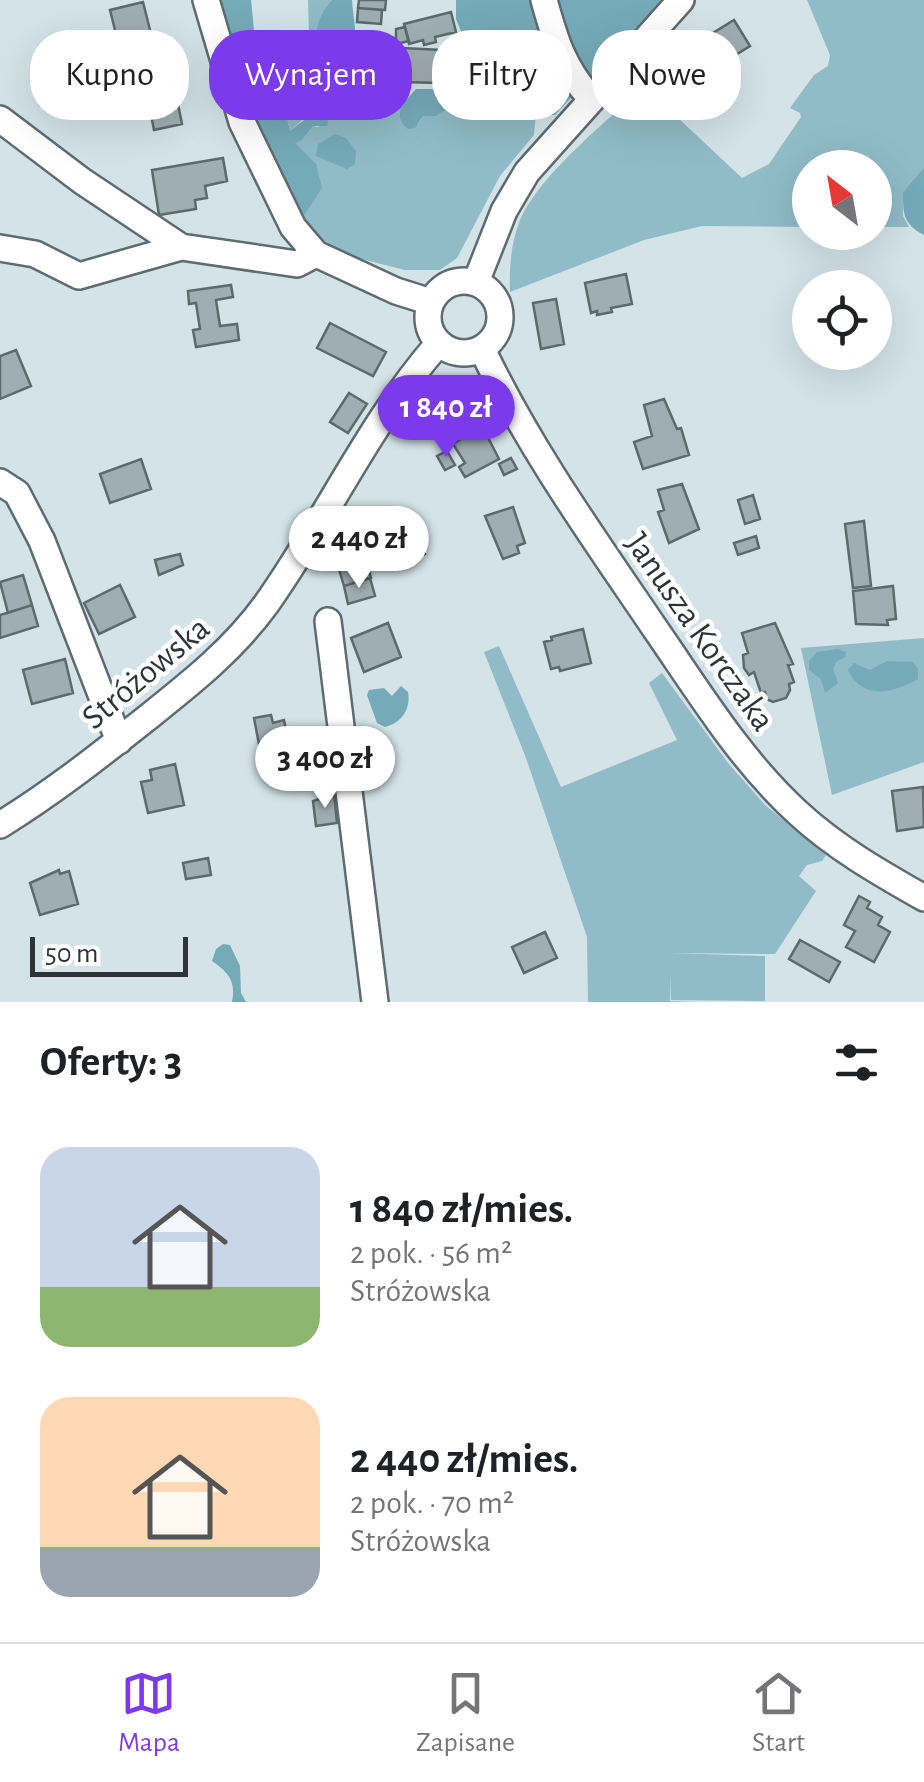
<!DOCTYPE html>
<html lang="pl">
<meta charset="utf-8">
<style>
:root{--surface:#fff;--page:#f2f2f2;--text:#202124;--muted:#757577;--line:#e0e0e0;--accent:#7c3aed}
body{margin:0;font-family:"Alegreya Sans",sans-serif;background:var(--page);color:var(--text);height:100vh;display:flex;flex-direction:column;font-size:38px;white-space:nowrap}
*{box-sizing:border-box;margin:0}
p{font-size:32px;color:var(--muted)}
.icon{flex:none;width:55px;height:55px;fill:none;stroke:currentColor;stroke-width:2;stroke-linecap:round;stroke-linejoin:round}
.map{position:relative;height:1002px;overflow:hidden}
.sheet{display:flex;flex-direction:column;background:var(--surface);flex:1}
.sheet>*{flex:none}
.top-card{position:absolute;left:30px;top:30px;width:865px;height:90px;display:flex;gap:20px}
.needle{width:65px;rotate:329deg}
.fabs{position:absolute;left:792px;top:150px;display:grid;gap:20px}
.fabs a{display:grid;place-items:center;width:100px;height:100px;border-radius:50%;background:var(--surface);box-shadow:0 10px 40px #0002;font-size:50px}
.scale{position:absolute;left:30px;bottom:25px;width:158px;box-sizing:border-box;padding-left:10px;border:5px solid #2e3436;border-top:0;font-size:28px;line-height:35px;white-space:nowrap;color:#2e3436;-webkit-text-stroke:8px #fff;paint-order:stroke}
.price{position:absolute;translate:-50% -85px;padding:0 22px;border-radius:35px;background:#fff;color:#222;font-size:32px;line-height:65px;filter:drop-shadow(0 2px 5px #0008)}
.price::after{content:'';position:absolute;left:50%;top:60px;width:30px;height:22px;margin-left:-15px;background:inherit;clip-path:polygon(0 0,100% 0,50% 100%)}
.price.active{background:var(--accent);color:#fff}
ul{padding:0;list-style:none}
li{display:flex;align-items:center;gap:30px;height:250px;padding:0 40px}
li span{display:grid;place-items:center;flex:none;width:280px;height:200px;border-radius:30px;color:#555}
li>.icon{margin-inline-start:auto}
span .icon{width:120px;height:120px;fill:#fffc;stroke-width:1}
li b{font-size:42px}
h2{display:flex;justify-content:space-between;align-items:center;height:120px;padding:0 40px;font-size:42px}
.tag{padding:0 35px;border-radius:40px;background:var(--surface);box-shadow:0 10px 40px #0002;font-size:35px;line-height:90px}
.tag.active{background:var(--accent);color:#fff}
.dock{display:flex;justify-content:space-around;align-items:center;height:140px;border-top:2px solid var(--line);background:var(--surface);font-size:28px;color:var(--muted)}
.dock a{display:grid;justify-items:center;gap:5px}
.dock .active{color:var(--accent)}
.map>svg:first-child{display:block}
.green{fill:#90bbc7}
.forest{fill:#76aab8}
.building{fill:#9faeb3;stroke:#5c6a6e;stroke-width:2.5}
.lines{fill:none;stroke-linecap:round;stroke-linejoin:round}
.minor-casing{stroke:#5e6c70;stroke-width:30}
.minor{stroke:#fff;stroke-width:25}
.labels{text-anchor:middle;stroke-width:9;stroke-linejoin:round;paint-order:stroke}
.street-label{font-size:35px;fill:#2e3436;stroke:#fff}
</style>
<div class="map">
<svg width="924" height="1002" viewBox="0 0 924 1002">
<rect width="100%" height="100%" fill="#d3e3e8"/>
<path class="green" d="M308,0H332C316,17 317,41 319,62L339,73L348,66L409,98L401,105L418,124L423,116L449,108L459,112L471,99L473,88L461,83L474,63L484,67L506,52L528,46L531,56L529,76L539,81L534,135L500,176L457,258L440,270H405L333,252L321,247L294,215L295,142L303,139L313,126L318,127L332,118L331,108L317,107L290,131L278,76L254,35L309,36Z
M807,0H924V167L903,192V216L909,227H875V168H810V227L702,226L644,240L510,292C509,270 511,243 519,223C537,176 607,122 644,86L742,178L769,164L801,117L800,113L790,108L814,75L828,66L830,55Z
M924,638V762L832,795L801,648Z
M499,646L561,787L677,740L649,683L662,673L728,763L765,805L826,855L822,861L807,865L799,876L816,891L775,954L671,953L765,956V1001L671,1000V975L670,1001L693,1002H588L587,937L526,758L484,652Z"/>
<path class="forest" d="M219,0H251L255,41L278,76L290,131L313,113L322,86L331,89L335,96L327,126H313L303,139L295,143L316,164L322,188L305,214L294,215L246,119Z
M332,0H352C354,28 363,54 339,73H326C311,49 313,20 332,0Z
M456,0H534L540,55L535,79L524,68L531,57L527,47L506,52L484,67L474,63L456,19Z
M543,0H662L555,115H548L553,57Z
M454,82L473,88C474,99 468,107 459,112L449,108L435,116H423L415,128L408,129C391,115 404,102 416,89H448Z
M335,134L346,138L356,151L355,164L347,169L316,156L318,144Z
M924,167V235C903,224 903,214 903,192Z
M838,649L846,652L845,657L836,662L833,669L838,683L825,693L821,679L809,670V661L817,652Z
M887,661L913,662L918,669V679C893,693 863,701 848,670L854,663L870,670Z
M401,686L408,692C411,709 402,723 385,727L377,723L367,695L369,690L384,688L392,696Z
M223,944L230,945L240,966L241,993L246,1002H232C236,981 229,973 212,961L216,949Z"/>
<path class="building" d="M359,0H386L385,10L358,8Z
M143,2L151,34L118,42L110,10Z
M358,8L382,10L381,24L357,22Z
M451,12L456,32L435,37L436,42L424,45L423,40L409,44L404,24Z
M734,20L750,46L729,59L713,33Z
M405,27L409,41L396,44V29Z
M402,48L442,50L441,83L401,82V70H397Z
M171,70L182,124L154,130L143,75Z
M223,158L227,181L205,186L207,198L195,200L196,209L159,215L152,170Z
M626,274L632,304L611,308L612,312L597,315V311L591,313L585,283Z
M231,285L233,297L216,300L220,326L237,324L239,340L196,347L193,330L200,329L196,303L189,304L188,291Z
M556,299L564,344L541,349L533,303Z
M330,323L386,352L373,376L317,348Z
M16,350L31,386L0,399V356Z
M349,393L367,404L348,433L330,422Z
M664,399L677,429L681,428L689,455L643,469L634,442L652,436L644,405Z
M482,426L499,459L465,477L459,467L465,463L453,444Z
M447,451L455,465L445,470L437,456Z
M511,458L517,469L504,475L499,464Z
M141,459L151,489L110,503L100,474Z
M682,484L699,529L669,543L658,512L664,510L658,490Z
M753,495L760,519L745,524L738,500Z
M513,507L525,543L517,546L519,553L503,559L485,516Z
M409,511L423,538L419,540L425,554L403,564L397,551L387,556L374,528Z
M864,521L871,586L853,588L845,524Z
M756,536L759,548L738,555L734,543Z
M360,538L371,578L344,586L332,546Z
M180,554L183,565L159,575L155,560Z
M23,575L32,605L8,613L0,582Z
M370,578L375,596L348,604L344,586Z
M120,585L135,617L99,634L84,603Z
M893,586L896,619L887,620L888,625L856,624L853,591Z
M32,605L38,626L0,638V615Z
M388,623L401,657L364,672L351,638Z
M775,623L793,664L788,665L794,682L789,684L790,690L786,698L773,702L766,699L765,692L761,693L754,672L749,675L744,668L743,655L748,653L742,633Z
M583,629L591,663L560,671L559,667L551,669L544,642L552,640L551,637Z
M65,659L73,693L32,704L23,670Z
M271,715L273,723L284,720L290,749L261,755L254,718Z
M281,751L283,763L264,767L261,755Z
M330,762L333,786L321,787L320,782L309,784L307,766Z
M175,764L184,805L148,813L141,782L152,780L150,770Z
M923,787L924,827L897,831L892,791Z
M334,794L337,823L316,826L313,801Z
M208,858L211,875L186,879L183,863Z
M59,870L60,874L69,871L78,904L40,915L30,883Z
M859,896L870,902L867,908L882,917L878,925L890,932L874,962L846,947L855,931L844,925Z
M545,932L557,958L524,973L512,947Z
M800,940L840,962L829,982L789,959Z"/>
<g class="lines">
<defs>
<path id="minor" d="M206,0L242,122L293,227L316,254L396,291L431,302
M544,0C555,40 563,67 591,99
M0,119L82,181L181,247L297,264L316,254
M0,248L35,254L79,276L181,247
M428 317a36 36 0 1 1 72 0a36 36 0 1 1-72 0Z
M476,282L504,211L527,172L681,0
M482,349C529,448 593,537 654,627C699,692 740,760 798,813C836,848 880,873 924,898
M0,482L17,493L42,541L119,741
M328,621L375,1002
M0,825C52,793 99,756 147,718C191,683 234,649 267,603C327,518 370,422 438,344"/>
</defs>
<use href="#minor" class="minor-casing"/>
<use href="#minor" class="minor"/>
</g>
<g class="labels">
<g class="street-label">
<text transform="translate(701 631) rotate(55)" y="12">Janusza Korczaka</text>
<text transform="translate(145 672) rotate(-40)" y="12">Stróżowska</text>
</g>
</g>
</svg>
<div class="fabs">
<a><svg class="needle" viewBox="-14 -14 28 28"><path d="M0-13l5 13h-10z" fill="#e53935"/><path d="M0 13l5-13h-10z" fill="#757577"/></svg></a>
<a><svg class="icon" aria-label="locate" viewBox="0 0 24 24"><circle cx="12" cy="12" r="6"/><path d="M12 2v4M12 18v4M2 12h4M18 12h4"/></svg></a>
</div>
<div class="scale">50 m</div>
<b class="price active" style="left:446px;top:460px">1 840 zł</b>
<b class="price" style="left:359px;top:591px">2 440 zł</b>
<b class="price" style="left:325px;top:811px">3 400 zł</b>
<div class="top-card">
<a class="tag">Kupno</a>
<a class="tag active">Wynajem</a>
<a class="tag">Filtry</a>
<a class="tag">Nowe</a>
</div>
</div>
<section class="sheet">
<h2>Oferty: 3<svg class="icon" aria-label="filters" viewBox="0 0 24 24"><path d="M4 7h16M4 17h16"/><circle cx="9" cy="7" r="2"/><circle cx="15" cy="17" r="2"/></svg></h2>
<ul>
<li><span style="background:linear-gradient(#c9d6e8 70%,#8fb573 0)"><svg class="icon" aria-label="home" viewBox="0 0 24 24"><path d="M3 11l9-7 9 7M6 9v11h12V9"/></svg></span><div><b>1 840 zł/mies.</b><p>2 pok. · 56 m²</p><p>Stróżowska</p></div></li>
<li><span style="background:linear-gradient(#ffd9b3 75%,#9aa5b1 0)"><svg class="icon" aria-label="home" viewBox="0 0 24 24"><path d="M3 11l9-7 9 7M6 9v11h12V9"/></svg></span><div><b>2 440 zł/mies.</b><p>2 pok. · 70 m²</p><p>Stróżowska</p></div></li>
</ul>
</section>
<nav class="dock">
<a class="active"><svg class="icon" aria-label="map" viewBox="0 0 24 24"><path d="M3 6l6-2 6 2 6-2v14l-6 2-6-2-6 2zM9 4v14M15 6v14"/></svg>Mapa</a>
<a><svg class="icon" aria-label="saved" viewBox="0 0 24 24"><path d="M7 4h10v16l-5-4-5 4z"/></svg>Zapisane</a>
<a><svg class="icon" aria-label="home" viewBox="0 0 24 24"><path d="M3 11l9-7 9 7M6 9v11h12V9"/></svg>Start</a>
</nav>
